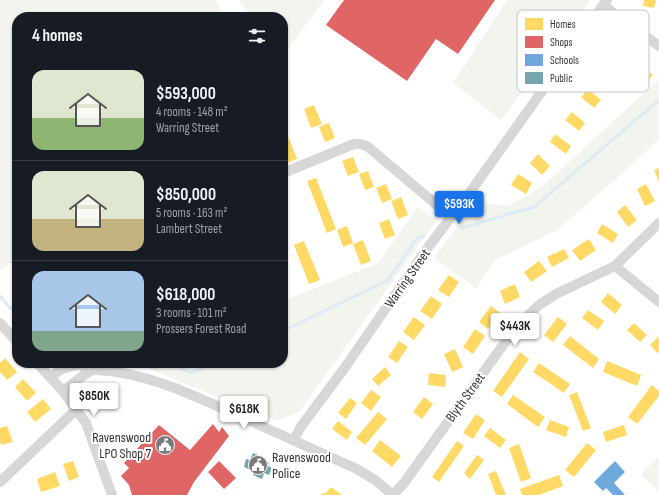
<!DOCTYPE html>
<meta charset="utf-8">
<style>
:root{--surface:#171b24;--page:#242831;--text:#f1f3f6;--muted:#9ea1a6;--line:#363941;--accent:#1a73e8}
body{margin:0;font-family:"Sofia Sans Condensed",sans-serif;background:var(--page);color:var(--text);height:100vh;display:flex;flex-direction:column;font-size:15px;white-space:nowrap}
*{box-sizing:border-box;margin:0}
p{font-size:13px;color:var(--muted)}
.icon{flex:none;width:22px;height:22px;fill:none;stroke:currentColor;stroke-width:2;stroke-linecap:round;stroke-linejoin:round}
.map{position:relative;flex:1;overflow:hidden}
.side{position:absolute;left:12px;top:12px;width:276px;height:356px;display:flex;flex-direction:column;background:var(--surface);border-radius:16px;box-shadow:0 1px 3px #0004}
.side>*{flex:none}
.price{position:absolute;translate:-50% -34px;padding:0 9px;border-radius:4px;background:#fff;color:#222;font-size:13px;line-height:26px;filter:drop-shadow(0 1px 2px #0008)}
.price::after{content:'';position:absolute;left:50%;top:24px;width:12px;height:9px;margin-left:-6px;background:inherit;clip-path:polygon(0 0,100% 0,50% 100%)}
.price.selected{background:var(--accent);color:#fff}
ul{padding:0;list-style:none}
li{display:flex;align-items:center;gap:12px;height:100px;padding:0 20px}
li+li{border-top:1px solid var(--line)}
li span{display:grid;place-items:center;flex:none;width:112px;height:80px;border-radius:12px;color:#555}
li>.icon{margin-inline-start:auto}
span .icon{width:48px;height:48px;fill:#fffc;stroke-width:1}
li b{font-size:17px}
h2{display:flex;justify-content:space-between;align-items:center;height:48px;padding:0 20px;font-size:17px}
.map>svg:first-child{display:block}
.green{fill:#f1f5ed}
.homes{fill:#ffd966}
.shops{fill:#e06666}
.schools{fill:#6fa8dc}
.public{fill:#76a5af}
.lines{fill:none;stroke-linecap:round;stroke-linejoin:round}
.stream{stroke:#ddebf3;stroke-width:3}
.minor{stroke:#d7d7d7;stroke-width:10}
.labels{text-anchor:middle;stroke-width:4;stroke-linejoin:round;paint-order:stroke}
.street-label{font-size:14px;fill:#333;stroke:#fff}
.poi-label{font-size:14px;fill:#333;stroke:#fff;text-anchor:end}
.key{fill:#fff;stroke:#c2c2c2;stroke-width:1}
.key-label{font-size:11px;fill:#333}
</style>
<div class="map">
<svg width="659" height="495" viewBox="0 0 659 495">
<rect width="100%" height="100%" fill="#fff"/>
<path class="green" d="M0,0H215L221,10L215,17H17V259L0,270Z
M239,0H324L283,55V17H252Z
M507,0H590L501,120L453,83Z
M659,79V139L626,170L557,230L495,260L476,288L434,258L476,202L509,206L544,185Z
M418,207L436,221L299,412L277,421L139,365L128,363H283V301L378,263Z
M659,456V492L641,474Z"/>
<path class="homes" d="M644,0H656L654,8L643,6Z
M645,69L653,75L641,89L634,82Z
M588,89L601,100L594,108L581,97Z
M314,105L322,124L311,128L304,109Z
M572,112L585,123L579,131L565,120Z
M283,123L297,159L287,163L283,154Z
M329,123L335,138L325,142L319,127Z
M555,134L571,146L566,154L550,142Z
M538,154L550,166L542,175L530,163Z
M353,157L359,172L348,176L342,161Z
M659,168V183L654,170Z
M368,171L374,187L365,190L359,174Z
M518,174L532,183L526,194L511,185Z
M316,178L336,229L327,233L307,181Z
M386,184L392,199L382,203L376,188Z
M646,184L655,201L645,206L637,189Z
M401,197L408,215L398,219L391,201Z
M625,205L637,220L628,227L617,212Z
M389,219L395,235L385,239L379,223Z
M602,224L618,234L613,243L597,233Z
M347,226L353,243L343,247L337,230Z
M589,239L596,250L580,261L572,250Z
M363,240L371,261L361,265L353,244Z
M304,241L320,280L309,284L294,245Z
M564,249L569,258L552,267L547,257Z
M539,261L547,271L531,282L524,272Z
M449,275L459,282L449,297L438,290Z
M515,284L520,297L505,304L500,291Z
M608,293L622,305L615,314L601,302Z
M431,296L442,304L432,319L420,311Z
M491,306L500,313L488,329L479,322Z
M588,310L604,321L598,330L582,318Z
M414,317L425,325L414,340L403,332Z
M558,317L567,324L553,342L544,335Z
M634,323L647,335L640,342L627,330Z
M475,329L485,336L473,354L463,347Z
M570,336L599,359L593,368L563,345Z
M659,336V352L657,353L650,345Z
M399,341L408,347L397,363L388,357Z
M455,349L463,367L452,372L444,354Z
M520,352L529,359L502,397L493,391Z
M5,358L17,372L7,380L0,372V363Z
M607,361L641,375L637,386L603,372Z
M539,363L570,384L564,393L533,372Z
M385,367L391,375L378,386L372,379Z
M429,373L446,375L445,387L428,385Z
M23,379L36,393L27,401L15,387Z
M652,385L659,391V396L637,424L628,417Z
M371,390L381,397L371,411L361,403Z
M577,392L591,428L583,431L569,395Z
M513,395L545,417L538,427L507,404Z
M424,397L433,404L422,419L413,412Z
M350,398L357,403L346,419L338,413Z
M43,399L51,409L35,422L27,412Z
M378,412L387,419L365,445L356,438Z
M476,414L485,420L473,439L463,433Z
M550,420L569,427L566,437L546,430Z
M338,421L352,432L347,440L332,429Z
M624,425L627,435L606,442L603,432Z
M7,426L13,442L1,445L0,441V428Z
M490,428L506,440L500,448L484,436Z
M380,440L401,456L392,467L372,451Z
M457,441L464,446L439,482L432,477Z
M587,443L596,450L574,477L565,470Z
M519,444L531,478L521,482L509,448Z
M477,455L484,460L470,479L464,473Z
M73,461L79,477L69,481L63,464Z
M496,471L506,495H496L488,474Z
M55,472L60,486L41,492L37,479Z
M559,475L563,486L539,495H522L520,489Z
M331,487L342,495H321L323,492L325,494Z"/>
<path class="shops" d="M344,0H495L458,54L436,39L407,81L326,25Z
M213,424L219,432L222,427L229,436L194,482L187,495H132L129,485L121,476L129,468L124,463L159,425L190,450Z
M219,461L236,478L224,489L208,472Z"/>
<path class="schools" d="M615,461L625,472L614,483L625,495H613L606,488L603,491L594,482Z"/>
<path class="public" d="M253,453L261,456L260,459L269,463L268,466L272,468L269,475L264,473L262,479L253,475L255,472L244,467L246,459L250,460Z"/>
<g class="lines">
<path class="stream" d="M462,228L534,207L659,100
M0,296L10,308L17,310
M283,331L388,280L417,238L424,236
M167,363L192,373L203,368"/>
<path class="minor" d="M603,5L659,46
M283,173L354,144H361L367,146L451,217
M615,266L659,302
M0,323L17,342
M37,363L63,391L86,423L112,495
M51,377C58,370 68,366 78,365C85,365 89,369 96,370C146,372 193,395 239,416C278,433 316,451 355,468L375,480L393,495
M63,391L84,375L93,370
M294,440L300,428L346,366L426,250L468,195L607,0
M0,482L77,409
M393,495L404,483L516,327L539,305L556,294L615,266L659,223"/>
</g>
<defs>
<symbol id="civic-disc" viewBox="-11 -11 22 22"><circle r="9.5" fill="#7a7a7a" stroke="#fff"/><path d="M-.6-6.5H3V-4.5H.6V-3L4-1V1h2V6H-6V1h2V-1L-.6-3ZM-1.2 2.5V6h2.4V2.5Z" fill="#fff"/></symbol>
</defs>
<g fill-rule="evenodd">
<use href="#civic-disc" x="154" y="434" width="22" height="22"/>
<use href="#civic-disc" x="247" y="454" width="22" height="22"/>
</g>
<g class="labels">
<g class="street-label">
<text transform="translate(407 278) rotate(-55)" y="5">Warring Street</text>
<text transform="translate(465 397) rotate(-54)" y="5">Blyth Street</text>
</g>
<g class="poi-label">
<text x="151" y="442">Ravenswood<tspan x="151" dy="16">LPO Shop 7</tspan></text>
<text x="272" y="462" text-anchor="start">Ravenswood<tspan x="272" dy="16">Police</tspan></text>
</g>
</g>
<rect x="517" y="10" width="132" height="82" rx="6" class="key"/>
<rect x="525" y="18" width="18" height="12" fill="#ffd966"/>
<rect x="525" y="36" width="18" height="12" fill="#e06666"/>
<rect x="525" y="54" width="18" height="12" fill="#6fa8dc"/>
<rect x="525" y="72" width="18" height="12" fill="#76a5af"/>
<g class="key-label">
<text x="550" y="28">Homes</text>
<text x="550" y="46">Shops</text>
<text x="550" y="64">Schools</text>
<text x="550" y="82">Public</text>
</g>
</svg>
<b class="price selected" style="left:459px;top:225px">$593K</b>
<b class="price" style="left:515px;top:347px">$443K</b>
<b class="price" style="left:94px;top:417px">$850K</b>
<b class="price" style="left:244px;top:430px">$618K</b>
<section class="side">
<h2>4 homes<svg class="icon" aria-label="filters" viewBox="0 0 24 24"><path d="M4 7h16M4 17h16"/><circle cx="9" cy="7" r="2"/><circle cx="15" cy="17" r="2"/></svg></h2>
<ul>
<li><span style="background:linear-gradient(#dfe7d0 60%,#8fb573 0)"><svg class="icon" aria-label="home" viewBox="0 0 24 24"><path d="M3 11l9-7 9 7M6 9v11h12V9"/></svg></span><div><b>$593,000</b><p>4 rooms · 148 m²</p><p>Warring Street</p></div></li>
<li><span style="background:linear-gradient(#dfe7d0 60%,#c2b280 0)"><svg class="icon" aria-label="home" viewBox="0 0 24 24"><path d="M3 11l9-7 9 7M6 9v11h12V9"/></svg></span><div><b>$850,000</b><p>5 rooms · 163 m²</p><p>Lambert Street</p></div></li>
<li><span style="background:linear-gradient(#a9c7e8 75%,#7fa58c 0)"><svg class="icon" aria-label="home" viewBox="0 0 24 24"><path d="M3 11l9-7 9 7M6 9v11h12V9"/></svg></span><div><b>$618,000</b><p>3 rooms · 101 m²</p><p>Prossers Forest Road</p></div></li>
</ul>
</section>
</div>
